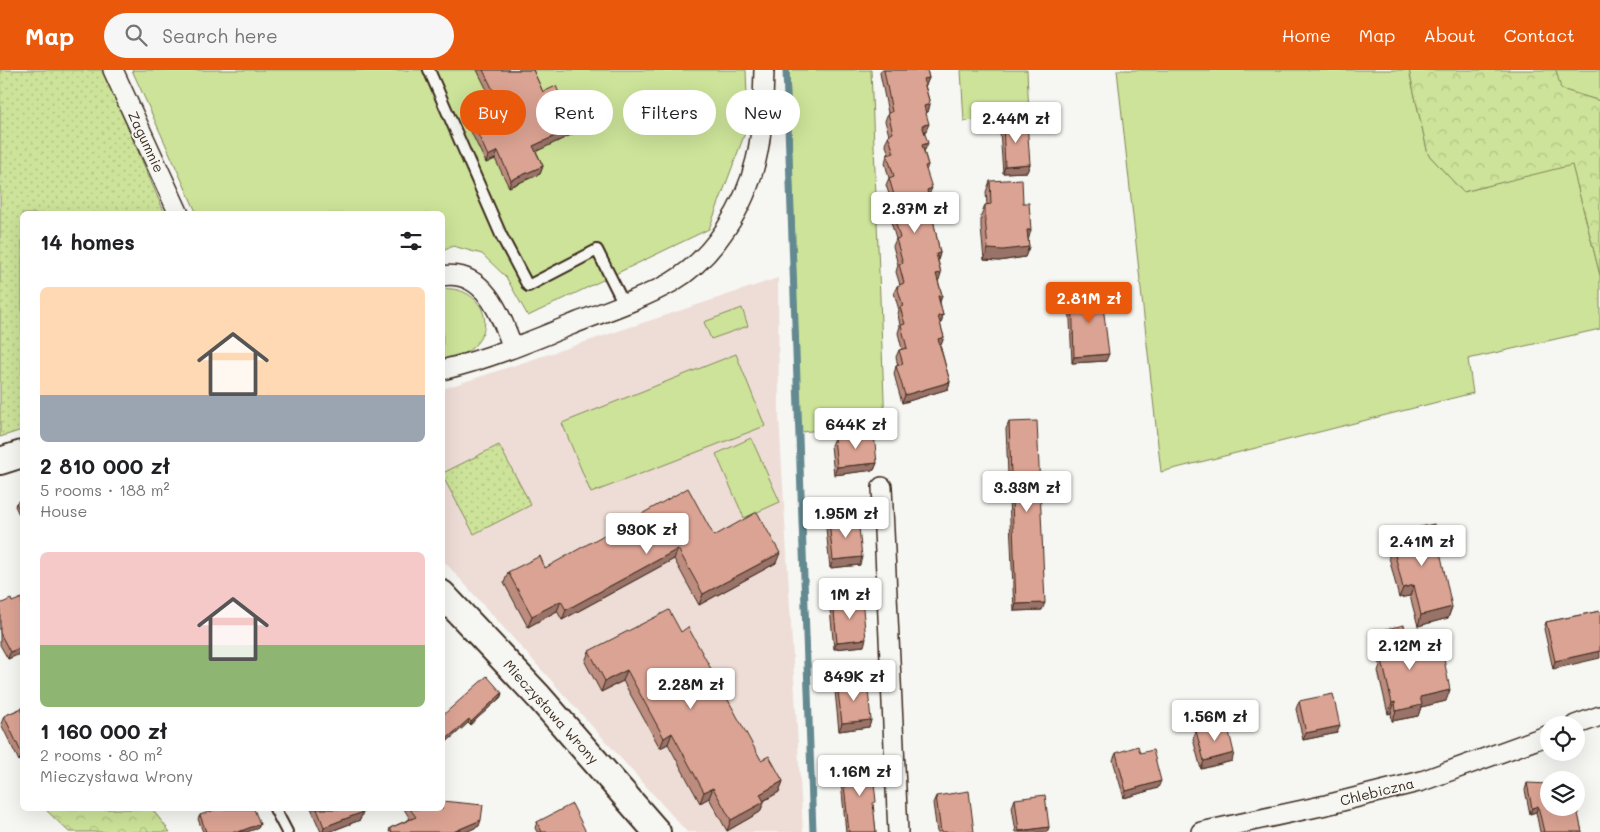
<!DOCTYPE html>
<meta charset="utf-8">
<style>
:root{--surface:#fff;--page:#f6f6f6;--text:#202124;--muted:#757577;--accent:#ea580c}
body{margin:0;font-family:Mali,sans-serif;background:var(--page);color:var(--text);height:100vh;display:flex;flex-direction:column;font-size:19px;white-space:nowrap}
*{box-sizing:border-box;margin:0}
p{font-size:16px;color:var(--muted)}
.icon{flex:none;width:28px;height:28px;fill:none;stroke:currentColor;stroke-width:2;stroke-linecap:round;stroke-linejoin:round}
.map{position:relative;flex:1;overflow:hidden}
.panel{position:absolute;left:20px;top:141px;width:425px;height:600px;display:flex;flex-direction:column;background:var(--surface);border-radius:8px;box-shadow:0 5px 20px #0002}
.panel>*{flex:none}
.hud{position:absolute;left:460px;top:20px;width:475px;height:45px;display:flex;gap:10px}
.controls{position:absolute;left:1540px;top:646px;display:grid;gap:10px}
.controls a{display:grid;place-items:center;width:45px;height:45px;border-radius:50%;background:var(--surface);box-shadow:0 5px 20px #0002;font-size:25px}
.price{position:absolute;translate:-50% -42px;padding:0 11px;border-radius:5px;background:#fff;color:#222;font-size:16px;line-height:32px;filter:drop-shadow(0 1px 2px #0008)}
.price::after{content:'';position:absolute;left:50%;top:30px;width:15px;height:11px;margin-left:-8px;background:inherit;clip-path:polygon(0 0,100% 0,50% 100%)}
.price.selected{background:var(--accent);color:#fff}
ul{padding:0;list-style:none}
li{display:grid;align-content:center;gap:10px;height:265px;padding:0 20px}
li span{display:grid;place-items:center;height:155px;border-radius:8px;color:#555}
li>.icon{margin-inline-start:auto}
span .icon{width:90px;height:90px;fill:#fffc;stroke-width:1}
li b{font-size:21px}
h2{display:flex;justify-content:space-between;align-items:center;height:60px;padding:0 20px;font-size:21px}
.chip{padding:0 18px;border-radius:22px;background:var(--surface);box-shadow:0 5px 20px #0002;font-size:18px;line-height:45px}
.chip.selected{background:var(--accent);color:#fff}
header{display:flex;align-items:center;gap:30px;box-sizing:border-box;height:70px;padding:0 25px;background:var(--accent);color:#fff}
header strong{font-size:24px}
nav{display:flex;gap:28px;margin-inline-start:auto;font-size:18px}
.search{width:350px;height:45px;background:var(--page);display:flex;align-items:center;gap:12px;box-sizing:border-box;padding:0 18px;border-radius:28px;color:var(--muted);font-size:19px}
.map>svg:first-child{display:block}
.built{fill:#eeddd6}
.green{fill:#cce399;stroke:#84865c}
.forest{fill:url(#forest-crowns);stroke:#84865c}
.park{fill:url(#park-dots);stroke:#84865c}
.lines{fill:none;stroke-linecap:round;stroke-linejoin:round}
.stream{stroke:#638991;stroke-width:7}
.lane-casing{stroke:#3b2a1e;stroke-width:14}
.street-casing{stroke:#3b2a1e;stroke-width:22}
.secondary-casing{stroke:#3b2a1e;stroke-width:30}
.lane{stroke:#f6f6f2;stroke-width:10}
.street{stroke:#f6f6f2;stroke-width:19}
.secondary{stroke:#f6f6f2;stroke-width:26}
.wall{fill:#bc8c7e;stroke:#3b2a1e}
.shaded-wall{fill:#997267;stroke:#3b2a1e}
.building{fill:#dba393;stroke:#3b2a1e}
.labels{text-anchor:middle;stroke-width:4;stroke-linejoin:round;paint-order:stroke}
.street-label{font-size:14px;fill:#3b2a1e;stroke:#f6f6f2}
</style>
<header>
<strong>Map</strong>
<div class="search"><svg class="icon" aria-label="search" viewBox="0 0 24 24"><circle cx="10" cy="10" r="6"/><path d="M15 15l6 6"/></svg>Search here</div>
<nav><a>Home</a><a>Map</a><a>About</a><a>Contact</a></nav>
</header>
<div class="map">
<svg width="1600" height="762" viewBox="0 0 1600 762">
<defs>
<pattern id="forest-crowns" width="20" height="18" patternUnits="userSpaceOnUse" patternTransform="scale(1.25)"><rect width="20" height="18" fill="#cce399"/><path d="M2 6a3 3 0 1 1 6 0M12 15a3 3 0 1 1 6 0" fill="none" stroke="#b0c383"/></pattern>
<pattern id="park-dots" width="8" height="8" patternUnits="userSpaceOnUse" patternTransform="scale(1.25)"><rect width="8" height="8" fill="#cce399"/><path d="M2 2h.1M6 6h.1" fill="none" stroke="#b0c383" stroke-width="1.8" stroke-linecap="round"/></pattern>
</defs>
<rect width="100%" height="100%" fill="#f6f6f2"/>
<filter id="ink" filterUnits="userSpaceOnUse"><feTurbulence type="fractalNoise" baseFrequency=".02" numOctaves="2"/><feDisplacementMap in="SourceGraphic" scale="10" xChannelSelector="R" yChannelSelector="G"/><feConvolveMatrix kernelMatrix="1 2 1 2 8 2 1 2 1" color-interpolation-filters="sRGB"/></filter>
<g filter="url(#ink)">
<path class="built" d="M778,208L779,347L803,762H687L443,490V319Z"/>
<path class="green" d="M132,0H746L748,55L709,159L528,246L506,207L482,184L453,176L443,181L442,144H197Z
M789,0H871L885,354L801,362Z
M961,0H1027L1029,46L964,51Z
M1117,0H1409L1428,84L1463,122L1572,94L1600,205V259L1468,289L1473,323L1161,402Z
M1556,0H1600V31L1560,19Z
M442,219C478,215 500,253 472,278C464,285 453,287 443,289Z
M742,238L748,256L711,269L704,252Z
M736,284L765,356L591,423L562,353Z
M751,368L780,432L744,448L716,384Z"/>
<path class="forest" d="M1409,0H1556L1561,19L1600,31V205L1572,95L1463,122L1428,84Z
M45,739H152L170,762H69Z"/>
<path class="park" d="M0,0H103L165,144H22V360L0,367Z
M499,375L531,435L474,464L443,407V403Z"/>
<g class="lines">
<path class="stream" d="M786,0L813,762"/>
<defs>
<path id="lane" d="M429,0L501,165L528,216L597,180L624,234
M275,739L287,762"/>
<path id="street" d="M113,0L179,144
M442,206C485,199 501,246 513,278
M442,300C489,289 534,270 578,252C609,240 642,229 672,212C714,187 745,137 756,90C763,61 763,30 764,0
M882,417L898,762
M1575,655L1600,646
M1201,762L1326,735L1422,711L1549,665"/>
<path id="secondary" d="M0,391L22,384
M442,524L539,627L657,762"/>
</defs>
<use href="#lane" class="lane-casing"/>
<use href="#street" class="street-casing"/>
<use href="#secondary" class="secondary-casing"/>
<use href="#lane" class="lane"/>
<use href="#street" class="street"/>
<use href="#secondary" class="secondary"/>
</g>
<path class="wall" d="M477,0H533L543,22L573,64L536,81L543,96L540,104L509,117L495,89L486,93L462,43L465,36L489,24Z
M881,0H927L929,8L926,15H925L930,34L928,42H926V61H924L925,80L924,81L928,95L926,101L929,125L928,126L940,183L938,190L941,203L938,210L942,225L940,232L943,245L941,253H940L944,267L941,275H940L950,312L948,319L902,333L894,304L896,296H898L896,287L899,280L902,279L898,263L900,256L898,244L899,240L894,223L897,216L900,215L896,202L898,195L893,176L896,169L886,135L888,127H890L886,115L889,108L885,93L887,85L889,84L885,73L889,65L885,51L888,43L880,3Z
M1003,54L1030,94L1027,102L1003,103L1000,61Z
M990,111L1023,133L1029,177L1025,187L999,191L984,190L981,158V146L985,135H987L986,122Z
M1072,223L1106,291L1072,293L1069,229Z
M1009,352L1042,540L1014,541L1006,359Z
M834,368L877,393L874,400L834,405L831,375Z
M22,429V451L15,436L16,433Z
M829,451L860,495L830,498L826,458Z
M1390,464L1452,537L1448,548L1418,556L1410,526L1399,528L1386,475Z
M714,466L776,493L699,535L674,489L562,550L557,541L528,557L504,513L508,502L545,498Z
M833,532L864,576L834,579L830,539Z
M0,534L22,583L8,589L0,575Z
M1600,541L1553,599L1544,559L1546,552Z
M1378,561L1413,590L1446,631L1421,637L1418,646L1392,651L1391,643L1388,644L1378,601L1380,595L1374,572Z
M681,562L761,690L783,711L779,722L764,731V732L760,742L727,761L709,728L700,733L668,674L660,678L623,611L601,622L585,592L589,581Z
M837,614L871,650L869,657L839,661L835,621Z
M501,627L470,655L468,653L442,676V646Z
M1299,631L1337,663L1303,670L1296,639Z
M22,638V690L19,691L1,654L4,646Z
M1196,661L1232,691L1201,699L1193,669Z
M1116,683L1158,718L1124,728L1113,690Z
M842,696L873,739L876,762H846L840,703Z
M1527,713L1549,738H1576L1582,762H1540L1536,742L1530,744L1525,720Z
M936,726L974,762H937L933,733Z
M1015,729L1049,757L1047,762H1016L1012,737Z
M311,739H362L360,750L329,762H321Z
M404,739H442L479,756L466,762H389L390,758L410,749Z
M200,745L260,754L258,758L247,762H203L198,749Z
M537,752L586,762H537L535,758Z"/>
<path class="shaded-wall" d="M929,8L926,15L921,17L923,9Z
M930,34L928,42L921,43L924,36Z
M929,54L926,61L920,63L922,55Z
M575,57L573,64L531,84L533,76Z
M928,73L925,80L919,82L922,75Z
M498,81L495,89L486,93L488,86Z
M1030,94L1027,102L1003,103L1005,96Z
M543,96L540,104L509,117L511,110Z
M932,118L929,125L924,127L927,120Z
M1027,160H1031L1028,171Z
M1029,177L1025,187L999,191L984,190L988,179Z
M940,183L938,190L936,184Z
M941,203L939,210L934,212L936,204Z
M942,225L940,232L938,226Z
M943,245L941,253L935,254L938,246Z
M944,267L941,275L935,276L938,269Z
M1109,284L1106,291L1072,293L1074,287Z
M950,312L948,319L902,333L905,325Z
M877,393L874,400L834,405L837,397Z
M678,479L674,489L562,550L566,540Z
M780,483L776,493L699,535L703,524Z
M862,487L860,495L830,498L833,490Z
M1414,515L1410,526L1399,528L1403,518Z
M561,531L557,541L528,557L532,546Z
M1045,533L1042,540L1014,541L1016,534Z
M1452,537L1448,548L1418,556L1421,545Z
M866,569L864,576L834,579L837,572Z
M22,577V583L8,589L10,582Z
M1600,581V588L1553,599L1555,591Z
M627,600L623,611L601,622L605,611Z
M1450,620L1446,631L1421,637L1418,646L1392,651L1396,641L1420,627Z
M502,623L501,627L470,655L471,652Z
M1395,632L1391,643L1388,644L1392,633Z
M469,649L468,653L442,676V673Z
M871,650L869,657L839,661L842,653Z
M1340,656L1337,663L1303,670L1306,663Z
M672,663L668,674L660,678L664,668Z
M22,683V690L19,691L22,684Z
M1234,683L1232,691L1201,699L1204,691Z
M783,711L779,722L756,735L760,724Z
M1161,711L1158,718L1124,728L1126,721Z
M713,718L709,728L700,733L704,722Z
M764,732L760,742L727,761L731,750Z
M1538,736L1536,742L1530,744L1532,738Z
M363,742L360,750L329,762H323L324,757Z
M481,750L479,756L466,762H453Z
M260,754L258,758L247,762H238Z
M1049,757L1047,762H1019V761Z"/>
<path class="building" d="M483,0H533L543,22L556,16L575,57L533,76L543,96L511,110L498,81L488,86L465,36L494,22Z
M884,0H927L929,8L923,9L930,34L924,36L929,54L922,55L928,73L922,75L928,95L925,96L932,118L927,120L940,183L936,184L941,203L936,204L942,225L938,226L943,245L938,246L944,267L938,269L950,312L905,325L896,296L903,294L899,280L907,278L901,255L905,254L900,237L903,236L897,216L904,213L899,194L903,193L896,169L900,168L888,127L894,125L889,108L894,106L887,85L894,83L888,65L893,63L888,43L892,42Z
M1027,52L1030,94L1005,96L1003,54Z
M1022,109L1023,133H1029L1031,160H1027L1029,177L1003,180L988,179L985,147V135L991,134L990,111Z
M1101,220L1109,284L1074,287L1072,223Z
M1037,351L1045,533L1016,534L1009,352Z
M874,364L877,393L837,397L834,368Z
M688,418L714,466L757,442L780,483L703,524L678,479L566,540L561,531L532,546L508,502L540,486L545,498Z
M22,429V445L16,433Z
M858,448L862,487L833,490L829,451Z
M1434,454L1452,537L1421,545L1414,515L1403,518L1390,464Z
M22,528V577L10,582L0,563V534L11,529L12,532Z
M862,529L866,569L837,572L833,532Z
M669,540L681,562L688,557L761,690L769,686L783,711L760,724L764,732L731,750L713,718L704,722L672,663L664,668L627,600L605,611L589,581Z
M1600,541V581L1555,591L1546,552Z
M1404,555L1413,590L1443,584L1450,620L1420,627L1422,635L1396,641L1395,632L1392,633L1382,590L1385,589L1378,561Z
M487,606L502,623L471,652L469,649L442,673V646Z
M867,610L871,650L842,653L837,614Z
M1333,624L1340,656L1306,663L1299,631Z
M22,638V684L4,646Z
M1227,653L1234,683L1204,691L1196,661Z
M1138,676L1140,683L1153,680L1161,711L1126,721L1116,683Z
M872,693L876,732L873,733L876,762H849L842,696Z
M1527,713L1549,714V738H1576V734L1582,762H1544L1538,736L1532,738Z
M969,721L974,762H941L936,726Z
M1045,725L1049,757L1019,761L1015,729Z
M442,731L483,735L481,750L453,762H392L390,758L416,747L410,739H442Z
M572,734L586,762H542L537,752Z
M217,739H254L260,754L238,762H206L200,745Z
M317,739H362L363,742L324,757Z"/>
</g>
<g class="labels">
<g class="street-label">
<text transform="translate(146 72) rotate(65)" y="5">Zagumnie</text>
<text transform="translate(551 642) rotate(48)" y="5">Mieczysława Wrony</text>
<text transform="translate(1377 722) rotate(-14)" y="5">Chlebiczna</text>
</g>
</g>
</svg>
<div class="controls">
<a><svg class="icon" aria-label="locate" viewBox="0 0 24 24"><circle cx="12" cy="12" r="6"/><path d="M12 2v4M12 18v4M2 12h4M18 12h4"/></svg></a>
<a><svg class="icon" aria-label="layers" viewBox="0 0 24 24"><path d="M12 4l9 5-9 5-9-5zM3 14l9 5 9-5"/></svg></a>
</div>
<b class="price" style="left:1016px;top:74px">2.44M zł</b>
<b class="price" style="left:915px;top:164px">2.37M zł</b>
<b class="price selected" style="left:1089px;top:254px">2.81M zł</b>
<b class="price" style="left:856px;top:380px">644K zł</b>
<b class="price" style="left:1027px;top:443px">3.33M zł</b>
<b class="price" style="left:846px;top:469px">1.95M zł</b>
<b class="price" style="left:647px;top:485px">930K zł</b>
<b class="price" style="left:1422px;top:497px">2.41M zł</b>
<b class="price" style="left:850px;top:550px">1M zł</b>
<b class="price" style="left:1410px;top:601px">2.12M zł</b>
<b class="price" style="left:854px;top:632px">849K zł</b>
<b class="price" style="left:691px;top:640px">2.28M zł</b>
<b class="price" style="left:1215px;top:672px">1.56M zł</b>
<b class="price" style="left:860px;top:727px">1.16M zł</b>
<div class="hud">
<a class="chip selected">Buy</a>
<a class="chip">Rent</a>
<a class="chip">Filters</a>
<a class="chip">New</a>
</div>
<section class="panel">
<h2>14 homes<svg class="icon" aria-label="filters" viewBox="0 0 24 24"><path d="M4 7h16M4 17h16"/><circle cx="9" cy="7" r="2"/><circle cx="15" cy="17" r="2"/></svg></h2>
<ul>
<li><span style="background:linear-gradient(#ffd9b3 70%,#9aa5b1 0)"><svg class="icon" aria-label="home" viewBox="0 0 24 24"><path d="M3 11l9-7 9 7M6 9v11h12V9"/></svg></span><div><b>2 810 000 zł</b><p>5 rooms · 188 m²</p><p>House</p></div></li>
<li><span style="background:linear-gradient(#f6c9c9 60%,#8fb573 0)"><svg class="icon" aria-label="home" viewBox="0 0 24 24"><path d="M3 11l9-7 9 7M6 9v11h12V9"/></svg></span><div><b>1 160 000 zł</b><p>2 rooms · 80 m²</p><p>Mieczysława Wrony</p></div></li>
</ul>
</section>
</div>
